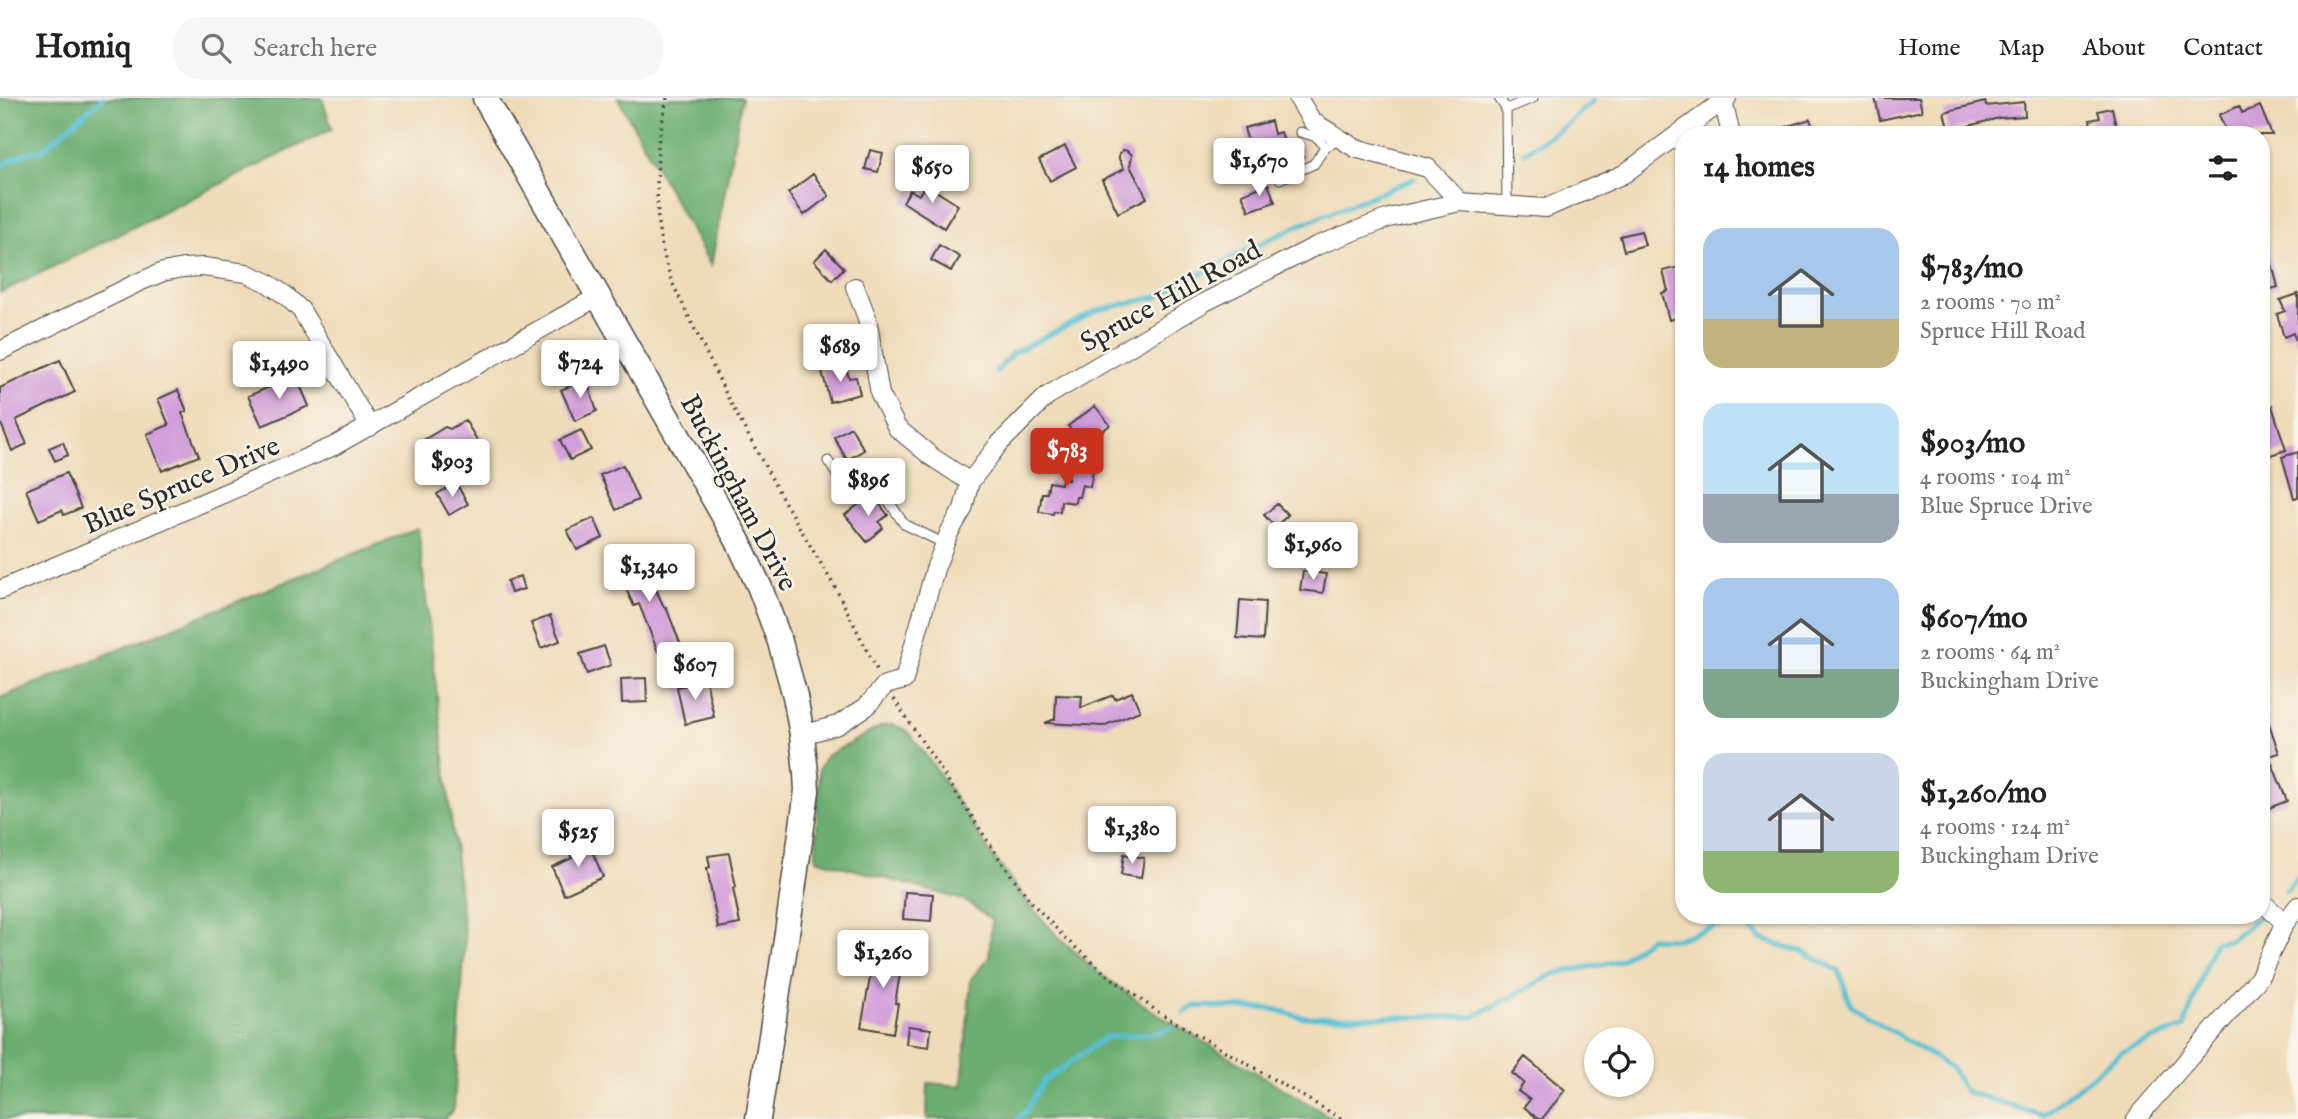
<!DOCTYPE html>
<meta charset="utf-8">
<style>
:root{--surface:#fff;--page:#f6f6f6;--text:#222;--muted:#767676;--line:#e0e0e0;--accent:#c8321e}
body{margin:0;font-family:"IM FELL English",serif;background:var(--page);color:var(--text);height:100vh;display:flex;flex-direction:column;font-size:26px;white-space:nowrap}
*{box-sizing:border-box;margin:0}
p{font-size:23px;color:var(--muted)}
.icon{flex:none;width:38px;height:38px;fill:none;stroke:currentColor;stroke-width:2;stroke-linecap:round;stroke-linejoin:round}
.map{position:relative;flex:1;overflow:hidden}
.panel{position:absolute;left:1675px;top:28px;width:595px;height:798px;display:flex;flex-direction:column;background:var(--surface);border-radius:28px;box-shadow:0 2px 5px #0004}
.panel>*{flex:none}
.buttons{position:absolute;left:1584px;top:929px;display:grid;gap:14px}
.buttons a{display:grid;place-items:center;width:70px;height:70px;border-radius:50%;background:var(--surface);box-shadow:0 2px 5px #0004;font-size:35px}
.price{position:absolute;translate:-50% -60px;padding:0 16px;border-radius:7px;background:#fff;color:#222;font-size:23px;line-height:46px;filter:drop-shadow(0 2px 4px #0008)}
.price::after{content:'';position:absolute;left:50%;top:42px;width:21px;height:16px;margin-left:-10px;background:inherit;clip-path:polygon(0 0,100% 0,50% 100%)}
.price.selected{background:var(--accent);color:#fff}
ul{padding:0;list-style:none}
li{display:flex;align-items:center;gap:21px;height:175px;padding:0 28px}
li span{display:grid;place-items:center;flex:none;width:196px;height:140px;border-radius:21px;color:#555}
li>.icon{margin-inline-start:auto}
span .icon{width:84px;height:84px;fill:#fffc;stroke-width:1}
li b{font-size:30px}
h2{display:flex;justify-content:space-between;align-items:center;height:84px;padding:0 28px;font-size:30px}
header{display:flex;align-items:center;gap:42px;box-sizing:border-box;height:98px;padding:0 35px;background:var(--surface);border-bottom:2px solid var(--line)}
header strong{font-size:33px}
nav{display:flex;gap:38px;margin-inline-start:auto;font-size:24px}
.search{width:490px;height:63px;background:var(--page);display:flex;align-items:center;gap:18px;box-sizing:border-box;padding:0 24px;border-radius:28px;color:var(--muted);font-size:26px}
.map>svg:first-child{display:block}
.forest{fill:#6cae72;stroke:#4c6c4e;stroke-width:2}
.lines{fill:none;stroke-linecap:round;stroke-linejoin:round}
.stream{stroke:#57c0d4;stroke-width:5}
.building{fill:#d19dda}
.lane-casing{stroke:#484540;stroke-width:11}
.street-casing{stroke:#484540;stroke-width:20}
.secondary-casing{stroke:#484540;stroke-width:27}
.path{stroke:#484540;stroke-width:3.5;stroke-dasharray:2 5;stroke-linecap:butt}
.lane{stroke:#fff;stroke-width:9}
.street{stroke:#fff;stroke-width:18}
.secondary{stroke:#fff;stroke-width:24}
.labels{text-anchor:middle;stroke-width:5;stroke-linejoin:round;paint-order:stroke}
.street-label{font-size:28px;fill:#2b2b2b;stroke:#f7f3e8}
</style>
<header>
<strong>Homiq</strong>
<div class="search"><svg class="icon" aria-label="search" viewBox="0 0 24 24"><circle cx="10" cy="10" r="6"/><path d="M15 15l6 6"/></svg>Search here</div>
<nav><a>Home</a><a>Map</a><a>About</a><a>Contact</a></nav>
</header>
<div class="map">
<svg width="2298" height="1021" viewBox="0 0 2298 1021">
<rect width="100%" height="100%" fill="#f7f3e8"/>
<filter id="ink" filterUnits="userSpaceOnUse"><feTurbulence type="fractalNoise" baseFrequency=".0143" numOctaves="2"/><feDisplacementMap in="SourceGraphic" scale="14" xChannelSelector="R" yChannelSelector="G"/><feConvolveMatrix kernelMatrix="1 2 1 2 8 2 1 2 1" color-interpolation-filters="sRGB"/></filter>
<filter id="wash" filterUnits="userSpaceOnUse"><feTurbulence type="fractalNoise" baseFrequency=".00686" numOctaves="4" result="noise"/><feDisplacementMap in="SourceGraphic" scale="28" xChannelSelector="R" yChannelSelector="G"/><feGaussianBlur stdDeviation="1.57" result="paint"/><feColorMatrix in="noise" values="0 0 0 0 0 0 0 0 0 0 0 0 0 0 0 0 0 1.4 0 .05"/><feComposite in="paint" operator="in"/></filter>
<g filter="url(#wash)">
<rect width="100%" height="100%" fill="#efdbb9"/>
<path class="forest" d="M0,0H322L332,31L0,195Z
M618,0H742L711,168Z
M418,430L465,842L454,1011L445,1021H0V600Z
M892,627L902,630L910,636L939,675L989,753L1030,807L1056,837L1100,876L1154,914L1334,1021H927L928,985L962,988L971,881L989,860L992,822L964,802L816,761L819,671L826,658L882,628Z"/>
<g class="lines">
<path class="stream" d="M1525,54L1566,27L1593,3V0
M0,68L26,55L42,52L102,0
M996,274L1013,255L1098,212L1157,199L1241,155L1302,126L1414,81
M2286,793L2298,779
M1184,915L1194,908L1274,911L1301,919H1473L1554,876L1619,863L1650,840L1677,841L1717,828L1746,827L1760,841L1804,854L1839,873L1851,908L1951,970L1966,994L2043,1017L2122,954L2184,929L2214,844L2230,842L2261,817
M1018,1021L1025,1014L1044,983L1106,939L1157,935L1172,929"/>
</g>
<g id="blocks">
<path class="building" d="M1875,0H1919L1922,13L1880,22Z
M1985,4L1986,8L2024,4L2025,18L1999,20L1949,33L1944,14Z
M2239,8L2242,15L2260,8L2272,37H2228L2219,17Z
M2112,10L2118,37H2093L2090,22L2100,20L2098,13Z
M1810,21L1816,37H1770V34Z
M1271,23L1274,36L1281,34L1284,44L1298,41L1303,59L1274,66L1251,55L1244,30Z
M1065,48L1076,69L1050,83L1039,62Z
M870,52L883,55L878,74L865,71Z
M1123,52L1128,53L1132,57L1130,68L1147,100L1118,115L1102,82L1124,71L1119,61V56Z
M813,76L829,98L804,117L788,95Z
M925,86L958,107L944,130L903,104L910,92L919,97Z
M1268,86L1275,104L1249,113L1242,96Z
M1641,133L1645,147L1624,153L1620,138Z
M2266,143L2278,189L2261,194V144Z
M939,147L960,159L951,173L931,162Z
M826,151L844,170L832,182L814,163Z
M1684,168V218L1669,222L1662,195L1668,193L1663,173Z
M2298,196V244L2297,245L2293,235L2284,239L2277,216L2285,213L2280,202Z
M60,262L75,294L16,322L27,346L12,353L0,323V290Z
M845,267L849,280L856,279L860,296L830,304L822,273Z
M296,278L309,308L262,328L248,298Z
M586,281L597,313L575,323L561,292Z
M178,292L187,313L182,315L199,358L162,373L147,336L169,327L158,301Z
M1095,308L1110,327L1083,348L1068,328Z
M2272,308L2286,352L2261,360V312Z
M465,322L480,347L465,357L469,364L444,379L422,343L445,329L450,331Z
M851,329L864,352L847,362L834,339Z
M581,332L591,352L570,362L560,342Z
M63,344L68,357L55,363L49,350Z
M2298,354V399L2294,400L2282,359Z
M1071,364L1094,368L1090,389L1082,387L1079,399H1076L1075,405L1061,403L1060,414L1054,413L1053,416L1039,414L1042,395H1047L1049,384L1061,386L1062,381L1068,382Z
M623,367L638,402L616,412L600,377Z
M66,375L81,410L64,417L62,412L39,422L26,392Z
M456,385L468,406L449,417L437,396Z
M872,396L888,417L879,424L883,430L867,444L845,417Z
M1277,406L1288,417L1275,429L1264,417Z
M594,420L603,440L577,452L567,432Z
M642,461L664,509H666L680,545L658,554L639,506L634,508L617,472Z
M1303,473L1326,476L1323,495L1300,492Z
M520,478L524,491L511,495L507,483Z
M1240,502L1265,504L1263,542L1237,540Z
M550,518L560,543L541,550L531,525Z
M604,548L611,567L587,576L580,556Z
M646,580L647,604L622,605L621,581Z
M706,583L714,619L685,626L677,589Z
M1132,594L1140,613L1103,628L1045,625L1055,621L1056,597L1082,598L1081,610L1113,597L1115,601Z
M2263,608L2279,655L2269,658L2287,703L2261,713V609Z
M588,743L603,779L564,797L552,769L572,760L568,752Z
M729,755L736,789L733,790L740,826L718,830L707,770L710,769L708,758Z
M1124,756L1144,760L1141,780L1121,777Z
M905,794L933,796L931,823L903,821Z
M876,848L904,853L895,905L898,906L893,935L861,929Z
M908,928L931,931L929,949L906,946Z
M1525,959L1565,992L1542,1021H1538L1524,1009L1530,1002L1518,993L1524,985L1512,975Z"/>
</g>
</g>
<g filter="url(#ink)">
<use href="#blocks" fill-opacity="0" stroke="#484540" stroke-width="2"/>
<g class="lines">
<defs>
<path id="lane" d="M1499,0L1506,11L1507,107
M1506,11L1533,0
M1300,34L1317,39L1325,49
M1280,81L1314,66L1325,49L1341,41
M828,363L839,380L865,368L904,426L945,446"/>
<path id="street" d="M1298,0L1312,23L1355,50L1428,70L1460,104
M1723,2L1731,37
M855,189L867,220L880,296L897,330L932,359L970,384
M0,253L139,184L163,174L183,170L204,169L246,175L266,184L285,197L301,212L370,329
M0,492L334,348L599,198
M802,637L838,627L866,609L885,587L904,582L935,471L949,435L963,411L970,384L998,347L1047,298L1205,204L1316,148L1389,120L1460,104L1546,110L1624,76L1727,0
M2261,803L2285,825
M2136,1021L2259,880L2285,825L2298,808"/>
<path id="secondary" d="M485,0L738,443L760,490L780,544L795,598L802,637L806,675L807,693L786,842L758,1021"/>
</defs>
<use href="#lane" class="lane-casing"/>
<use href="#street" class="street-casing"/>
<use href="#secondary" class="secondary-casing"/>
<path class="path" d="M667,0L658,46L657,91L658,126L663,155L672,184L729,302L785,405L836,491L878,574
M894,601L1003,766L1033,806L1067,842L1106,876L1158,914L1342,1021"/>
<use href="#lane" class="lane"/>
<use href="#street" class="street"/>
<use href="#secondary" class="secondary"/>
</g>
</g>
<g class="labels">
<g class="street-label">
<text transform="translate(1170 197) rotate(-29)" y="10">Spruce Hill Road</text>
<text transform="translate(181 386) rotate(-23)" y="10">Blue Spruce Drive</text>
<text transform="translate(740 394) rotate(62)" y="10">Buckingham Drive</text>
</g>
</g>
</svg>
<div class="buttons">
<a><svg class="icon" aria-label="locate" viewBox="0 0 24 24"><circle cx="12" cy="12" r="6"/><path d="M12 2v4M12 18v4M2 12h4M18 12h4"/></svg></a>
</div>
<b class="price" style="left:1259px;top:100px">$1,670</b>
<b class="price" style="left:932px;top:107px">$650</b>
<b class="price" style="left:840px;top:286px">$689</b>
<b class="price" style="left:580px;top:302px">$724</b>
<b class="price" style="left:279px;top:303px">$1,490</b>
<b class="price selected" style="left:1067px;top:390px">$783</b>
<b class="price" style="left:452px;top:401px">$903</b>
<b class="price" style="left:868px;top:420px">$896</b>
<b class="price" style="left:1313px;top:484px">$1,960</b>
<b class="price" style="left:649px;top:506px">$1,340</b>
<b class="price" style="left:695px;top:604px">$607</b>
<b class="price" style="left:1132px;top:768px">$1,380</b>
<b class="price" style="left:578px;top:771px">$525</b>
<b class="price" style="left:883px;top:892px">$1,260</b>
<section class="panel">
<h2>14 homes<svg class="icon" aria-label="filters" viewBox="0 0 24 24"><path d="M4 7h16M4 17h16"/><circle cx="9" cy="7" r="2"/><circle cx="15" cy="17" r="2"/></svg></h2>
<ul>
<li><span style="background:linear-gradient(#a9c7e8 65%,#c2b280 0)"><svg class="icon" aria-label="home" viewBox="0 0 24 24"><path d="M3 11l9-7 9 7M6 9v11h12V9"/></svg></span><div><b>$783/mo</b><p>2 rooms · 70 m²</p><p>Spruce Hill Road</p></div></li>
<li><span style="background:linear-gradient(#bfe0f5 65%,#9aa5b1 0)"><svg class="icon" aria-label="home" viewBox="0 0 24 24"><path d="M3 11l9-7 9 7M6 9v11h12V9"/></svg></span><div><b>$903/mo</b><p>4 rooms · 104 m²</p><p>Blue Spruce Drive</p></div></li>
<li><span style="background:linear-gradient(#a9c7e8 65%,#7fa58c 0)"><svg class="icon" aria-label="home" viewBox="0 0 24 24"><path d="M3 11l9-7 9 7M6 9v11h12V9"/></svg></span><div><b>$607/mo</b><p>2 rooms · 64 m²</p><p>Buckingham Drive</p></div></li>
<li><span style="background:linear-gradient(#c9d6e8 70%,#8fb573 0)"><svg class="icon" aria-label="home" viewBox="0 0 24 24"><path d="M3 11l9-7 9 7M6 9v11h12V9"/></svg></span><div><b>$1,260/mo</b><p>4 rooms · 124 m²</p><p>Buckingham Drive</p></div></li>
</ul>
</section>
</div>
